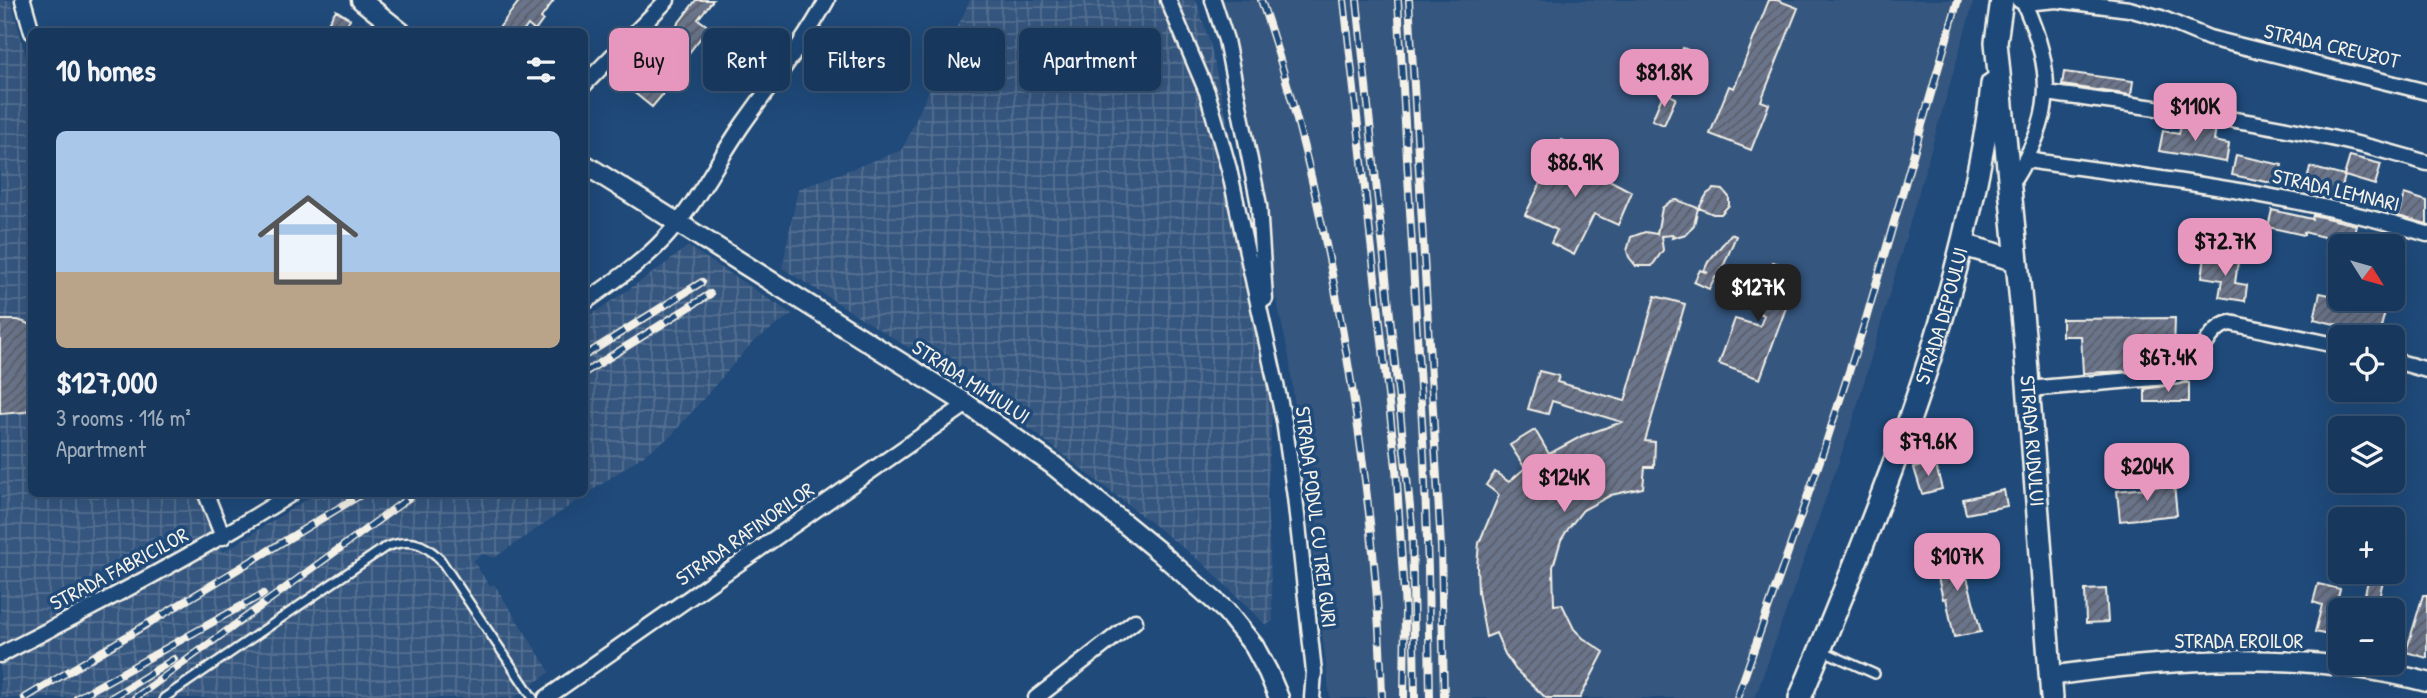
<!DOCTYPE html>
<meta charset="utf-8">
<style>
:root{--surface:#17385c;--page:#244365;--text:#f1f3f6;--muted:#9eacbb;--line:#365272;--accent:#e797bd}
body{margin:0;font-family:"Patrick Hand",sans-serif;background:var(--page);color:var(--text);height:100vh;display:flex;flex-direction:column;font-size:26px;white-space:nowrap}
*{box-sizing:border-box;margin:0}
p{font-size:23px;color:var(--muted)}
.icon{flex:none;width:38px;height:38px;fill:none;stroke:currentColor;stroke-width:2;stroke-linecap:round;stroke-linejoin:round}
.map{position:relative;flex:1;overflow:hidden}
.sheet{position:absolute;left:28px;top:28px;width:560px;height:469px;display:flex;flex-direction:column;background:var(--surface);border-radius:10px;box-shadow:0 7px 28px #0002,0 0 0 2px var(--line)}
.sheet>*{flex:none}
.banner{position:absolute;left:609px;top:28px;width:665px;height:63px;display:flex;gap:14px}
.needle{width:46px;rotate:127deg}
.buttons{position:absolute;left:2328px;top:234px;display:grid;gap:14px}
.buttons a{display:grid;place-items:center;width:77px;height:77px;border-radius:10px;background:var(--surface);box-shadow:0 7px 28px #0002,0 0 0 2px var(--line);font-size:35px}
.price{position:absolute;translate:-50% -60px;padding:0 16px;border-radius:14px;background:var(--accent);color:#111;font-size:23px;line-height:46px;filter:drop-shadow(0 2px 4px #0008)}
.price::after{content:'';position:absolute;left:50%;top:42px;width:21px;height:16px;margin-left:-10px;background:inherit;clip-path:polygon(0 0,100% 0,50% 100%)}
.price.on{background:#222;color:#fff}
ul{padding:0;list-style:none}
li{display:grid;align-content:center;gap:14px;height:371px;padding:0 28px}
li+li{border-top:2px solid var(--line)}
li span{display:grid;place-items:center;height:217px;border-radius:10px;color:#555}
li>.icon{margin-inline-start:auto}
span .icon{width:126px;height:126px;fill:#fffc;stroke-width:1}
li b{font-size:30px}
h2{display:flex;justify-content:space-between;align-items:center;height:84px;padding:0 28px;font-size:30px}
.tag{padding:0 24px;border-radius:10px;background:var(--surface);box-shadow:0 7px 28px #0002,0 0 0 2px var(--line);font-size:24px;line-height:63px}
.tag.on{background:var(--accent);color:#111}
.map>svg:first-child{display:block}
.built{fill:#36577f}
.industrial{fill:url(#industrial-grid)}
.building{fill:url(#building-hatch);stroke:#f4f1e8;stroke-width:2}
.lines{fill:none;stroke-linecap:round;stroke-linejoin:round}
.service-casing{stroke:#f4f1e8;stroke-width:12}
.minor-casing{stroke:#f4f1e8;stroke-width:19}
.tertiary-casing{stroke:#f4f1e8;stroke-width:23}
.secondary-casing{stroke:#f4f1e8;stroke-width:26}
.service{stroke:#1f4a7a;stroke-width:7}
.minor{stroke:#1f4a7a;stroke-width:14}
.tertiary{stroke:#1f4a7a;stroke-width:18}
.secondary{stroke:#1f4a7a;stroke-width:21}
.rail-casing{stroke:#f4f1e8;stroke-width:8}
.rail{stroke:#1f4a7a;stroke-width:5;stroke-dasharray:16;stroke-linecap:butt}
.labels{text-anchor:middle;stroke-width:7;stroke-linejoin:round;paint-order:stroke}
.street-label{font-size:21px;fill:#f4f1e8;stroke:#1f4a7a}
</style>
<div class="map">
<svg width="2427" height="698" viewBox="0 0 2427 698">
<defs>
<pattern id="industrial-grid" width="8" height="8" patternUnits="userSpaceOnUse" patternTransform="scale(1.75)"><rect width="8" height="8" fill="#36577f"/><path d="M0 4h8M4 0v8" fill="none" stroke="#547091"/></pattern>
<pattern id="building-hatch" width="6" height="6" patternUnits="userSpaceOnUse" patternTransform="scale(1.75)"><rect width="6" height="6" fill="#6b748b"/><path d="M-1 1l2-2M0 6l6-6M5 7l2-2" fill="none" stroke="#5a5e68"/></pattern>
</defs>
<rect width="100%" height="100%" fill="#1f4a7a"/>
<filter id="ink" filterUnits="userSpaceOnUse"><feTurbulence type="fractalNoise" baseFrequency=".0143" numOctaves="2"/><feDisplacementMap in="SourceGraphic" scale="14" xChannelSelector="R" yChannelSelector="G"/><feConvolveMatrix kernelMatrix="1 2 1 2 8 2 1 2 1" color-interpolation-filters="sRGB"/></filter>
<g filter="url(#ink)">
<path class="built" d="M1207,0H1974L1852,424L1755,698H1330L1289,357L1220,39Z"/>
<path class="industrial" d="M0,0H11L31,77L32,494H198L223,552L315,494H584L585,319L660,268L688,246L792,314L752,343L670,437L494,558L483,554L473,561L490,586L494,584L550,672L514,698H0Z
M970,0H1196L1210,43L1276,344L1267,497L1273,621L1266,625L1204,564L998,404L782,268L798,189L902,150Z"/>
<path class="building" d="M520,0H554L541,18L543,20L535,31L528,25L523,32H496Z
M696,0H713L698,19L709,27L685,58L676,52L651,84L663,94L652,107L621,82L631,68L639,75Z
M1769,0H1777L1798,8L1761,101L1769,104L1751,150L1710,134L1729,86L1734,88Z
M336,10L350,19L342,32H322Z
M1683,48L1703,56L1696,72L1677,64Z
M2064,72L2133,81L2131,95L2062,85Z
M1664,92L1676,98L1664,125L1652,120Z
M2182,122L2216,127L2214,141L2229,144L2226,162L2159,151L2163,131L2179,134Z
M1562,140L1582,149L1574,166L1598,179L1600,175L1632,192L1618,225L1594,214L1574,255L1551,243L1557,230L1525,215Z
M2236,155L2282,165L2277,184L2232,175Z
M2350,156L2381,164L2375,185L2345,176L2338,201L2318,196L2319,192L2305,189L2310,167L2344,176Z
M1714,189L1723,190L1729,197V205L1721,214H1713L1699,208L1707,194Z
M2404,194L2427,201V224L2398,216Z
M1677,200L1698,208L1694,225L1686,234L1672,238L1673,235L1661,236L1663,250L1652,266H1636L1629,257L1627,251L1631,237L1645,232L1657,234L1662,208L1671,201Z
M2272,210L2312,219L2313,215L2356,225L2351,244L2304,232V235L2268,227Z
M1731,234L1736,236L1718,279L1715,277L1709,289L1694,282L1700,270L1708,273L1704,271L1708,262Z
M2205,257L2238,262L2235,283L2247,285L2245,301L2219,297L2222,280L2202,277Z
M1773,262L1788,267L1781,287L1792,291L1760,379L1719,364L1735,319L1760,326L1764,315L1740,304L1750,276L1766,282Z
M2320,293L2340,297V299H2351L2386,308L2379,335L2314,319Z
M1655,296L1685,304L1645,441L1655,442L1654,467H1645L1643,488L1611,495L1583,510L1568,529L1561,540L1553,567L1554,605L1562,604L1574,629L1583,638L1604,652L1580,698H1546L1516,670L1505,654L1496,633L1486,637L1478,592L1477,566L1479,543L1499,495L1486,485L1495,472L1509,482L1525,468L1510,445L1535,430L1549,454L1582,436L1622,422L1552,401L1548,414L1528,409L1539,371L1559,376L1557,382L1625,401Z
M2175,318L2174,352H2129V371L2083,373L2081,336H2062V319Z
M0,320H18L32,325V408L24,412L0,414Z
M2185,383H2189V402H2145V389Z
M1935,462L1942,489L1922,494L1914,468Z
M2174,485L2177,515L2120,521L2117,491Z
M2004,490L2007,506L1966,514L1963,499Z
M1960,550L1981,632L1954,637L1946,598L1943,599L1933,556Z
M2370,572H2385L2379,598L2386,599L2383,611H2361Z
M2318,584L2340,589L2328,635L2315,632L2322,605L2313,602Z
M2106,589L2108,622L2086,623L2085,590Z
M2423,595H2427V658L2406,652Z"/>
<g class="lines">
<defs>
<path id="service" d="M1821,650L1875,674
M164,698L384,548C407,538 422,541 440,559L533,698"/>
<path id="minor" d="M23,0L32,32
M1168,0L1207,92L1229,169L1250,266L1284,421L1295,497L1314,672L1312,698
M1213,0L1226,40L1259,205L1265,299
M2024,3L2057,0L2129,9L2161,18L2209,38L2427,92
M584,85L667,0
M2047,93C2174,111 2304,125 2427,163
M2026,160C2162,179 2296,194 2427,234
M2011,184C2054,117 2056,76 2024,3L2019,0
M584,303C611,283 641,264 664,239C696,205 716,163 743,124C772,83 803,44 827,0
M2392,360L2427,370
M2028,389L2178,376C2202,367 2203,329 2230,323L2340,346
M206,494L223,537
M0,655C99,604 197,554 291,494
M546,698L967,404
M1036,698L1135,621"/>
<path id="tertiary" d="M361,0L401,32
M584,164L967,404L1053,465L1158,551L1226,611L1254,646L1268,672L1279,698
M2050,676C2173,658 2306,650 2427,682"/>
<g id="secondary">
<path id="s1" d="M2002,0L1996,42L2025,345L2052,698"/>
<path d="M1963,245L2016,260"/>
<path id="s2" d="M1800,698C1866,540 1933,378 1970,210C1979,168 1988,127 1992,84"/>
</g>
</defs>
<use href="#service" class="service-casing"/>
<use href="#minor" class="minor-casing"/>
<use href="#tertiary" class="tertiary-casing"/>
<use href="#secondary" class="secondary-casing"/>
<use href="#service" class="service"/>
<use href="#minor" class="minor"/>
<use href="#tertiary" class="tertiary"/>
<use href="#secondary" class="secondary"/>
<defs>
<path id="rail" d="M1261,0C1299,112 1325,228 1345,345C1365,462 1379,579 1382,698
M1344,0L1396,467L1405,610L1404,698
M1357,0L1412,526L1415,698
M1398,0L1424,457L1428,569L1430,698
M1409,0L1441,547L1444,698
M584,356L702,282
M584,373L710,294
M25,698L362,494
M77,698L263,594
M111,698L174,659
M135,698L414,494
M1737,698L1823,452L1866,319L1958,0"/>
</defs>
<use href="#rail" class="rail-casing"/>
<use href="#rail" class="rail"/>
</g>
</g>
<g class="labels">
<g class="street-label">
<text transform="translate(2332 46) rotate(13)" y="7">STRADA CREUZOT</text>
<text transform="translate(2336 190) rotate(13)" y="7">STRADA LEMNARI</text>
<text dy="7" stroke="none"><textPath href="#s2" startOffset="408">STRADA DEPOULUI</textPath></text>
<text transform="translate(971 382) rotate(33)" y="7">STRADA MIMIULUI</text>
<text dy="7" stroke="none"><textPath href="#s1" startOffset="443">STRADA RUDULUI</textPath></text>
<text transform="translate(1316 517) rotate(83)" y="7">STRADA PODUL CU TREI GURI</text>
<text transform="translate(745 534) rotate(-35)" y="7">STRADA RAFINORILOR</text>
<text transform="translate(119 569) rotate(-28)" y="7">STRADA FABRICILOR</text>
<text x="2239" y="648">STRADA EROILOR</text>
</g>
</g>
</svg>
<div class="buttons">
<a><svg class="needle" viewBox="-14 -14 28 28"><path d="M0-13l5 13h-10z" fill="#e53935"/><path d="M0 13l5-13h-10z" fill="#9eacbb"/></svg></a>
<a><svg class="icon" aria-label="locate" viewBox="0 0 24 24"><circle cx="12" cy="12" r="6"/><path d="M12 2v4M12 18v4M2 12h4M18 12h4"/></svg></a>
<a><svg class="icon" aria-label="layers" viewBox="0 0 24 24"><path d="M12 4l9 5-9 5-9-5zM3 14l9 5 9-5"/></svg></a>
<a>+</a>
<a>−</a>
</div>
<b class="price" style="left:1664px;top:109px">$81.8K</b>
<b class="price" style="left:2195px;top:143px">$110K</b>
<b class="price" style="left:1575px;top:199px">$86.9K</b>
<b class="price" style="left:2225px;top:278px">$72.7K</b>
<b class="price on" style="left:1758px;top:324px">$127K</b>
<b class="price" style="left:2168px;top:394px">$67.4K</b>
<b class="price" style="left:1928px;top:478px">$79.6K</b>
<b class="price" style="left:2147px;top:503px">$204K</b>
<b class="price" style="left:1564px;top:514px">$124K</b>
<b class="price" style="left:1957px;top:593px">$107K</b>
<div class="banner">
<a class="tag on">Buy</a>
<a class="tag">Rent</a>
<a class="tag">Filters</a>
<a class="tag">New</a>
<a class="tag">Apartment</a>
</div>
<section class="sheet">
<h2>10 homes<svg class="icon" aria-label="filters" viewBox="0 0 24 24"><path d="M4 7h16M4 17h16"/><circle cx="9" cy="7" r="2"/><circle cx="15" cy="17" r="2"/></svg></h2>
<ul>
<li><span style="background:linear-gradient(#a9c7e8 65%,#b9a48a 0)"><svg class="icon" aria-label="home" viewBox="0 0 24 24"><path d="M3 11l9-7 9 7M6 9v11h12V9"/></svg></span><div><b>$127,000</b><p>3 rooms · 116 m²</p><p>Apartment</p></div></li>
</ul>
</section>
</div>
